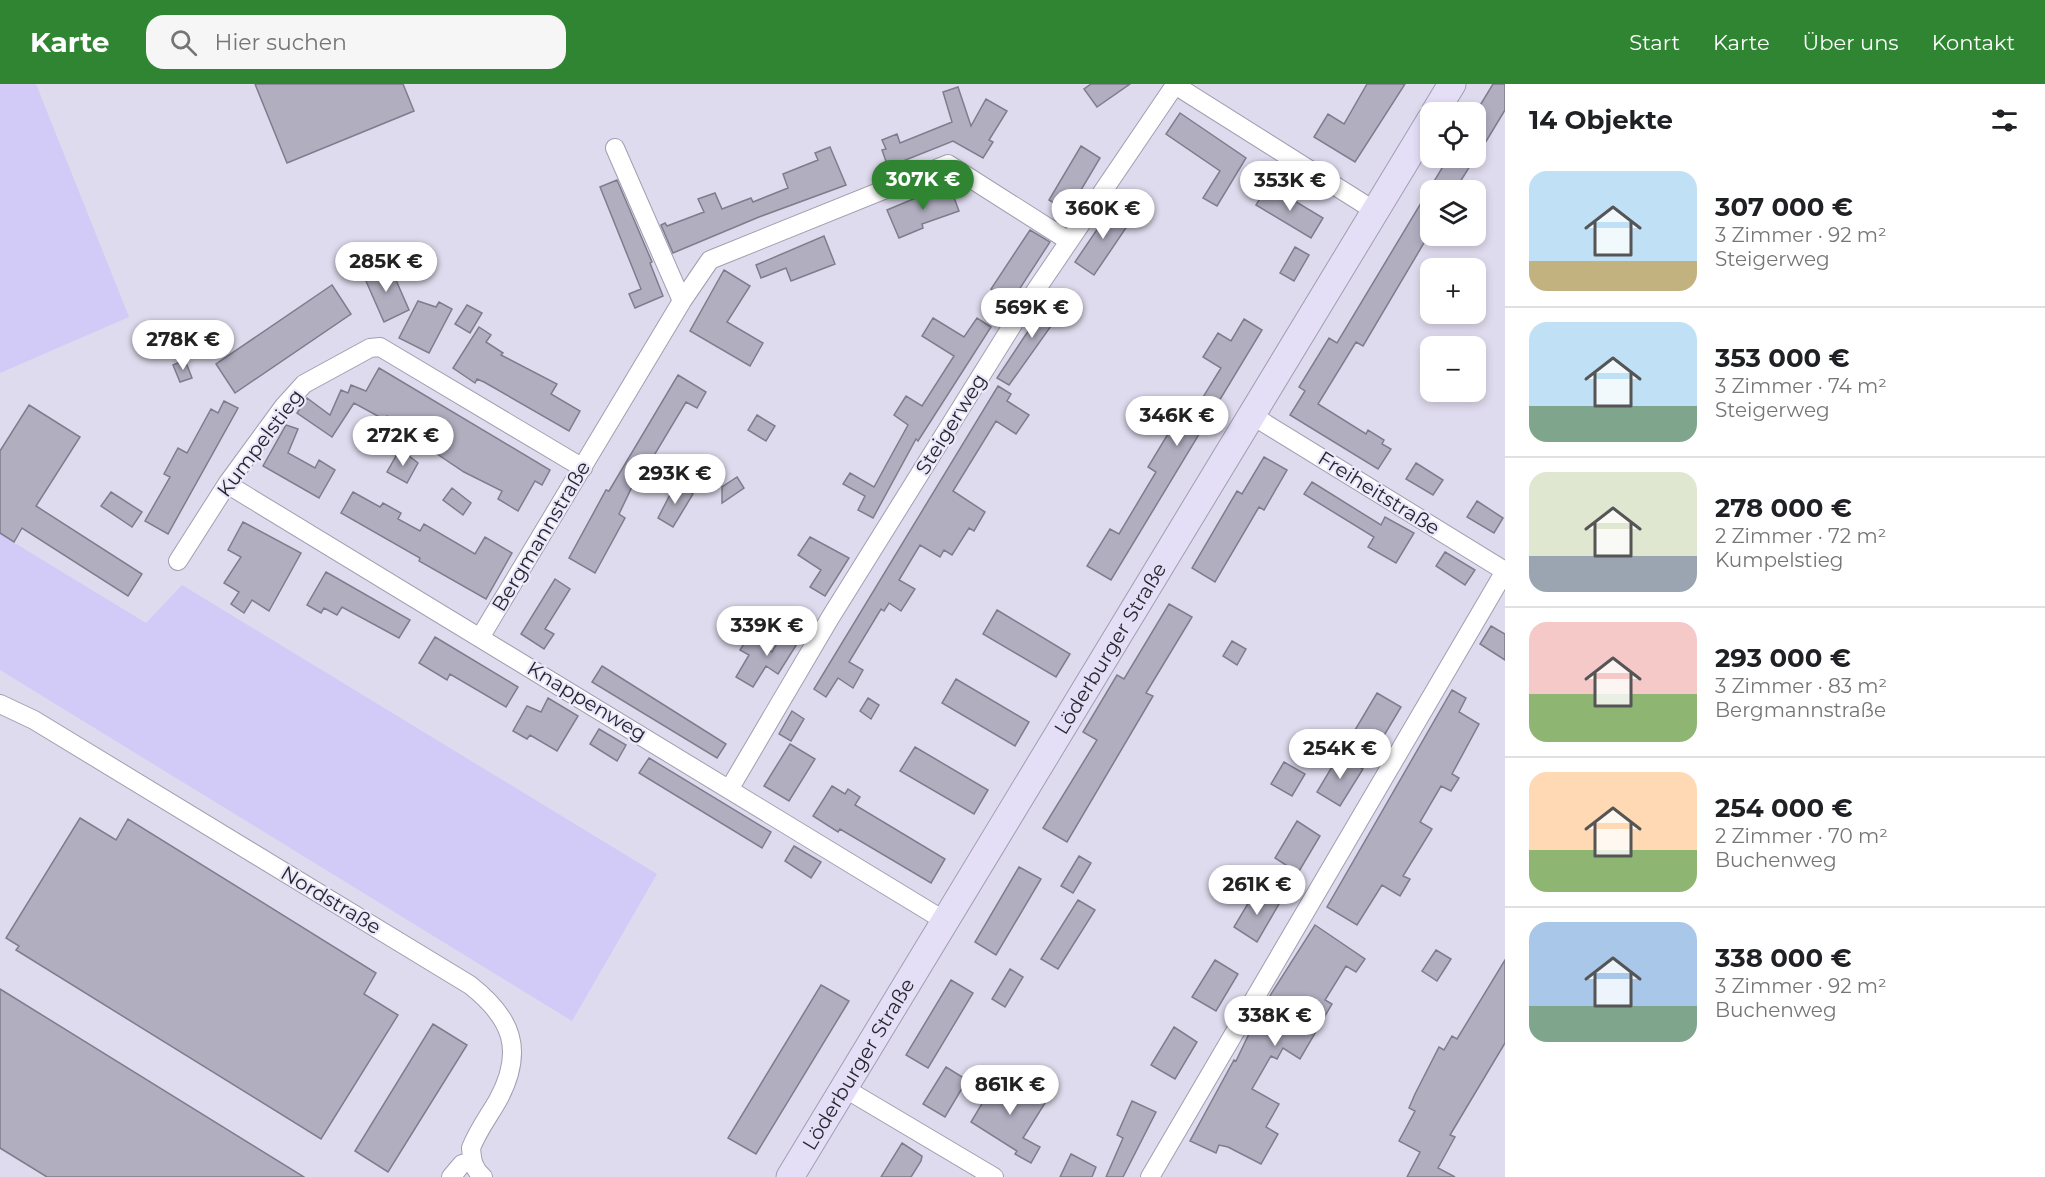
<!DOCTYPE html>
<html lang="de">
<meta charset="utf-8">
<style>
:root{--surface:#fff;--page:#f6f6f6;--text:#202124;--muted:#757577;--line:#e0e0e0;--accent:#308533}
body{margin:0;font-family:Montserrat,sans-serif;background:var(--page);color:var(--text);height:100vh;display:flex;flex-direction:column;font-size:22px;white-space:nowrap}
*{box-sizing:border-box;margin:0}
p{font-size:20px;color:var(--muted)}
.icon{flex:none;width:33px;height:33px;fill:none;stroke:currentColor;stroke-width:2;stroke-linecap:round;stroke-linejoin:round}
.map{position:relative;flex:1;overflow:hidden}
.drawer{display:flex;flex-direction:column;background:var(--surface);width:540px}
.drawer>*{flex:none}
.buttons{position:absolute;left:1420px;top:18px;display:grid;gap:12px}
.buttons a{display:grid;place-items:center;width:66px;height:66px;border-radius:12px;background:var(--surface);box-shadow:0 3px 9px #0003;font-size:30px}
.price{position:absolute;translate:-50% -51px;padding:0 14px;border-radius:21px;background:#fff;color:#222;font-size:20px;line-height:39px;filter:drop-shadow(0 2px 3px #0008)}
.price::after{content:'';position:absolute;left:50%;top:36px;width:18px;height:14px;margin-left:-9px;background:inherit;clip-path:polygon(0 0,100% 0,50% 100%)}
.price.on{background:var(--accent);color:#fff}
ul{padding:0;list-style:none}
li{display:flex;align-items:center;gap:18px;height:150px;padding:0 24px}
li+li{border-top:2px solid var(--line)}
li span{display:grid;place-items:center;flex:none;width:168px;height:120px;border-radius:18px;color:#555}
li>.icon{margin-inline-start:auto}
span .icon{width:72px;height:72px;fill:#fffc;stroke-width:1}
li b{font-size:26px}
h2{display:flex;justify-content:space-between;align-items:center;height:72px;padding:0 24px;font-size:26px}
header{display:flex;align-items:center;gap:36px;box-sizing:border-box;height:84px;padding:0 30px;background:var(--accent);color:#fff}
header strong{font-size:28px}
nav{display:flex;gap:33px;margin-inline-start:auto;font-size:21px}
.search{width:420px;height:54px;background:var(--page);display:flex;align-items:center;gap:15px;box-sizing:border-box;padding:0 21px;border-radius:18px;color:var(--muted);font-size:22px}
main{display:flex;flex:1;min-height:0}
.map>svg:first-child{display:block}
.green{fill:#d2caf7}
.building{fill:#b1aec0;stroke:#7f7c8d;stroke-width:1.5}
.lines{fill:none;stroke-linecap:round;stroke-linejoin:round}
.street-casing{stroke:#a19eb0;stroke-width:20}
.secondary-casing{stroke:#a19eb0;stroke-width:29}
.street{stroke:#fff;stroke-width:18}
.secondary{stroke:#e4def7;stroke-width:27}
.labels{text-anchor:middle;stroke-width:4.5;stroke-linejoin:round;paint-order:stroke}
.street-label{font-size:20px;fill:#29272e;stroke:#ece8fc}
</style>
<header>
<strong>Karte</strong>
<div class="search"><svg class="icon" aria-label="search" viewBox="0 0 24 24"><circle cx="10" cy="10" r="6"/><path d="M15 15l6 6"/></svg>Hier suchen</div>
<nav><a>Start</a><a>Karte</a><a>Über uns</a><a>Kontakt</a></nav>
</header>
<main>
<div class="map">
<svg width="1505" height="1093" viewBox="0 0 1505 1093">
<rect width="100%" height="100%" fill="#dfdbee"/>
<path class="green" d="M0,0H36L129,233L0,289Z
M0,450L146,539L182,501L657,790L572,937L0,586Z"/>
<path class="building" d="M255,0H403L414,27L287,79Z
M1091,0H1130L1097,23L1084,5Z
M1367,0H1405L1355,78L1314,53L1328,30L1344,40Z
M1493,0H1505V26L1476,74V28Z
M958,3L971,42L986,15L1007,27L989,56L993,58L983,74L953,57L888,83L882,66L886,65L882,56L897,50L900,59L952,38L943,8Z
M1180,29L1246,74L1217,122L1203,114L1220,87L1166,50Z
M1081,62L1100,74L1068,128L1049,116Z
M830,63L846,101L759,133L673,169L661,141L665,139L667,142L704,128L698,115L715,109L722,125L751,114L753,118L788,104L783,90L818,76L815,69Z
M1448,74H1475L1455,106H1431V147L1363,262L1356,258L1318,320L1366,350L1368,346L1384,356L1382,360L1391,365L1378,385L1290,331L1305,307L1299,303L1329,254L1337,259Z
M617,96L652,178L650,179L663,212L635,224L629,210L641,205L600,103Z
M949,100L959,127L922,140L923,144L899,154L887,126Z
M1268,101L1323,134L1311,154L1256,121Z
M1113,122L1132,135L1094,191L1075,178Z
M1030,146L1050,158L1011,218L991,205Z
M824,152L835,180L791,197L786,184L761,194L756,181Z
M1295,163L1309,171L1294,197L1280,189Z
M381,180L385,190L392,187L409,226L384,238L362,188Z
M724,186L750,202L727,238L763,259L750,282L690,247Z
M332,201L351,230L235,309L216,280Z
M1052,211L1066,221L1009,301L997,294Z
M418,217L436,223L439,218L452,225L429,269L399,254Z
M467,221L482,229L470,249L455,240Z
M933,234L964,253L977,234L991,243L918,357L916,355L873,434L858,426L865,412L843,400L850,389L874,403L908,341L894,331L906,312L922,322L954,272L922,252Z
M1244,235L1262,246L1111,496L1087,482L1110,445L1119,450L1156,388L1148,383L1180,330L1189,336L1221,284L1203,273L1218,249L1231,257Z
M479,243L491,251L486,258L503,269L501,271L557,300L551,310L580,327L569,347L484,298L477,295L475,299L453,284Z
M185,276L192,294L180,298L173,281Z
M379,284L550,386L542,401L535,397L518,427L498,415L502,407L464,388L431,366L429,370L404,358L411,346L387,332L385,336L354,319L332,353L297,329L307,314L330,331L341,306L348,309L351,301L366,307Z
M678,291L706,308L697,324L686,318L646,385L642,382L619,430L625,434L595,489L569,474L606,406L609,407Z
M998,302L1011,310L1007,317L1029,331L1016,350L996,337L953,407L985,428L974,447L969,444L952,471L944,466L940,473L920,461L899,496L915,505L901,527L889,519L884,527L881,525L849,578L863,586L853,604L838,594L826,613L814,605Z
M224,317L238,324L168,450L145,437L170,393L164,390L178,364L187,369L211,325L218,329Z
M29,321L80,353L36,422L142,490L128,512L22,444L14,458L0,449V367Z
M757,331L775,342L766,357L748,346Z
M286,341L298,345L288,369L315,384L319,376L335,386L319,414L263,382Z
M400,365L418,379L407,399L387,388Z
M1264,373L1287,386L1264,426L1259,423L1215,498L1192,484L1237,407L1242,410Z
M1416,379L1443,396L1433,411L1406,395Z
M737,393L744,404L722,419V403Z
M1312,398L1381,441L1385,433L1414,449L1396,479L1368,463L1374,453L1304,410Z
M676,399L693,410L673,443L658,434Z
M452,404L471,419L463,431L443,416Z
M111,408L142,428L132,443L101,422Z
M353,408L380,423L383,419L401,429L398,435L420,447L424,440L475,470L485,453L512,469L486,515L419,477L420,474L341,429Z
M1477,417L1503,434L1494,449L1467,433Z
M243,438L301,469L269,527L252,516L244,529L231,520L239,508L224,499L241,473L228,466Z
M810,453L849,474L825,512L810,503L821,486L798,471Z
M1445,468L1475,486L1465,501L1436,482Z
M326,488L410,536L399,554L342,523L337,531L324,524L321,529L307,521Z
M555,495L570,505L545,545L554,550L544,565L521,550Z
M1169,520L1192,533L1146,609L1153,612L1067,758L1043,744L1097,656L1083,648L1117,591L1124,595Z
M997,526L1070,570L1056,593L983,550Z
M1491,542L1505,550V576L1480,560Z
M787,543L802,552L778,590L766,582L753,603L736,593L749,571L740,566L749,552L772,568Z
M435,553L518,603L506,623L450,590L447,596L419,579Z
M1232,557L1246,565L1237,581L1223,572Z
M602,582L726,660L717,674L592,598Z
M956,595L1029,638L1015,662L942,619Z
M1452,606L1466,614L1459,628L1479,640L1452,690L1459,694L1451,707L1441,702L1420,738L1432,745L1403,792L1410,795L1400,812L1382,801L1357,841L1327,823Z
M1377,609L1401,623L1379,660L1355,646Z
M548,614L578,632L557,667L530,651L527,655L513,647L527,622L541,628Z
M868,614L879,621L871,635L860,627Z
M792,627L804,635L791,657L779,650Z
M599,645L626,661L617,677L590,660Z
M790,660L815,675L789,717L764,702Z
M915,663L988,706L974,730L900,687Z
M1339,671L1363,685L1340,722L1317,708Z
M649,674L771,748L762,764L639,689Z
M1284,678L1305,690L1292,712L1271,700Z
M832,702L845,710L848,705L860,713L855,721L945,775L931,799L840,745L838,748L813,732Z
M80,734L116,756L128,735L376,889L364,910L398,931L321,1055L16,866L19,862L6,854Z
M1297,737L1320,752L1298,789L1275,774Z
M794,762L821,778L811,794L785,777Z
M1079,772L1091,779L1073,809L1061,802Z
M1019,783L1041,795L996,871L975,858Z
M1256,806L1279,820L1257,858L1234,843Z
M1078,816L1095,826L1058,885L1041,875Z
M1315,841L1365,875L1356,888L1346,882L1325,916L1332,920L1300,975L1283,964L1277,975L1271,972L1252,1005L1279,1020L1266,1043L1278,1050L1261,1080L1228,1063L1219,1061L1216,1069L1190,1057L1234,976L1236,977L1259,929Z
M1436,866L1451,875L1437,897L1422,887Z
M1215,876L1238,890L1216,927L1192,913Z
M1505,876V959L1450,1051L1455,1053L1438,1084L1455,1093H1407L1420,1068L1399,1057L1415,1027L1409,1024L1415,1010L1439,963L1444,966L1452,952L1457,955Z
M1010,885L1023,893L1005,923L992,915Z
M951,896L973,909L928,984L906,971Z
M821,901L849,917L756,1070L728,1054Z
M0,905L304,1093H47L0,1064Z
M433,940L467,961L388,1088L355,1067Z
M1174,943L1197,958L1175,995L1151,981Z
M946,983L967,996L945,1033L923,1020Z
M999,991L1045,1019L1023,1054L1040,1063L1031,1079L1015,1070L1017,1067L971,1038Z
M1132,1017L1156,1028L1123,1093H1106L1123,1054L1117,1051Z
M902,1059L922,1072L921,1077L911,1093H881Z
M1071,1070L1096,1083L1092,1093H1060Z"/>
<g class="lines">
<defs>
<path id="street" d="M682,217L710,176L948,80L1069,157
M1253,332L1505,487
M227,400L945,837
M178,477L227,400L284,322L304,300L370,264L380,263L583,384
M481,552L682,217L615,64
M0,620L34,636L470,901C512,934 525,966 498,1016C489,1032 478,1046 471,1064C472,1076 473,1085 483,1093
M730,704L830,534L1015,237L1175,1L1375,127
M844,1004L994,1093
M451,1093L462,1080L472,1077
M1150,1093L1505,487"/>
<g id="secondary">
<path d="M1435,28L1452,0"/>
<path id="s1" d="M790,1093L1431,35"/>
</g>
</defs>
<use href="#street" class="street-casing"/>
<use href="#secondary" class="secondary-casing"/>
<use href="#street" class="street"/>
<use href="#secondary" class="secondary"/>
</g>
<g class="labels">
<g class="street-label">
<text transform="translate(951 340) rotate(-58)" y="7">Steigerweg</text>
<text transform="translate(260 359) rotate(-53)" y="7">Kumpelstieg</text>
<text transform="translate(1379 409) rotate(32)" y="7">Freiheitstraße</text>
<text transform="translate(541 452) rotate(-59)" y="7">Bergmannstraße</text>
<text dy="7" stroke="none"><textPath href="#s1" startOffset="618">Löderburger Straße</textPath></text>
<text transform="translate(587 617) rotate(31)" y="7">Knappenweg</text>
<text transform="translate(331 816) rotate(31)" y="7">Nordstraße</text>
<text dy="7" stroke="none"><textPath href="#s1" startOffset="132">Löderburger Straße</textPath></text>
</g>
</g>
</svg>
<div class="buttons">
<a><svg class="icon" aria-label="locate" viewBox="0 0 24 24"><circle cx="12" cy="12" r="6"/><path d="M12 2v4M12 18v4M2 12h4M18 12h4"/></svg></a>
<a><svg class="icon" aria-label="layers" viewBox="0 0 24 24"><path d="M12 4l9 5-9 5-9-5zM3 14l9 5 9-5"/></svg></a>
<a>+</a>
<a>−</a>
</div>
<b class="price on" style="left:923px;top:127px">307K €</b>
<b class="price" style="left:1290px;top:128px">353K €</b>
<b class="price" style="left:1103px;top:156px">360K €</b>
<b class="price" style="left:386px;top:209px">285K €</b>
<b class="price" style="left:1032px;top:255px">569K €</b>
<b class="price" style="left:183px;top:287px">278K €</b>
<b class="price" style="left:1177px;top:363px">346K €</b>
<b class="price" style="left:403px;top:383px">272K €</b>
<b class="price" style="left:675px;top:421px">293K €</b>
<b class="price" style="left:767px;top:573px">339K €</b>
<b class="price" style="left:1340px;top:696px">254K €</b>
<b class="price" style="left:1257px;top:832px">261K €</b>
<b class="price" style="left:1275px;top:963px">338K €</b>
<b class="price" style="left:1010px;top:1032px">861K €</b>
</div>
<section class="drawer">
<h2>14 Objekte<svg class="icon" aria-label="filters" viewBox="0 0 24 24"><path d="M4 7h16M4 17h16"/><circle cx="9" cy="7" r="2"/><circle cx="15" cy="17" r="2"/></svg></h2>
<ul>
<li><span style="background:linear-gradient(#bfe0f5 75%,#c2b280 0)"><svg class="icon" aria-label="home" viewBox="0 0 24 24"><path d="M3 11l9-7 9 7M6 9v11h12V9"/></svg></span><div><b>307 000 €</b><p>3 Zimmer · 92 m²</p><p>Steigerweg</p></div></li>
<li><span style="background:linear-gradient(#bfe0f5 70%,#7fa58c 0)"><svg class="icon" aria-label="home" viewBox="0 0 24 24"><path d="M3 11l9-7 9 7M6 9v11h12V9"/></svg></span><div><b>353 000 €</b><p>3 Zimmer · 74 m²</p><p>Steigerweg</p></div></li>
<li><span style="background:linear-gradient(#dfe7d0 70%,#9aa5b1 0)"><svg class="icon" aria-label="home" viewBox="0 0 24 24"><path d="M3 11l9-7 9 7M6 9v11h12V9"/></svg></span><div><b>278 000 €</b><p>2 Zimmer · 72 m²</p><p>Kumpelstieg</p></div></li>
<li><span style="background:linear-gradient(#f6c9c9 60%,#8fb573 0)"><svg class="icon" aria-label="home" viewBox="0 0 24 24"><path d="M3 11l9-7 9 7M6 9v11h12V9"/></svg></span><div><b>293 000 €</b><p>3 Zimmer · 83 m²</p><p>Bergmannstraße</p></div></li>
<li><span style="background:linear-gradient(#ffd9b3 65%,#8fb573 0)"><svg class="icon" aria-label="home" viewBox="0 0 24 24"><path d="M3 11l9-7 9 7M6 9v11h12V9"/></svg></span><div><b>254 000 €</b><p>2 Zimmer · 70 m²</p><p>Buchenweg</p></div></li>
<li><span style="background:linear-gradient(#a9c7e8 70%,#7fa58c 0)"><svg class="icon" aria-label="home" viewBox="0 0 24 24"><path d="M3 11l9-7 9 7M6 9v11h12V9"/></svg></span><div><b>338 000 €</b><p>3 Zimmer · 92 m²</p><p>Buchenweg</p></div></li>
</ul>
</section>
</main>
